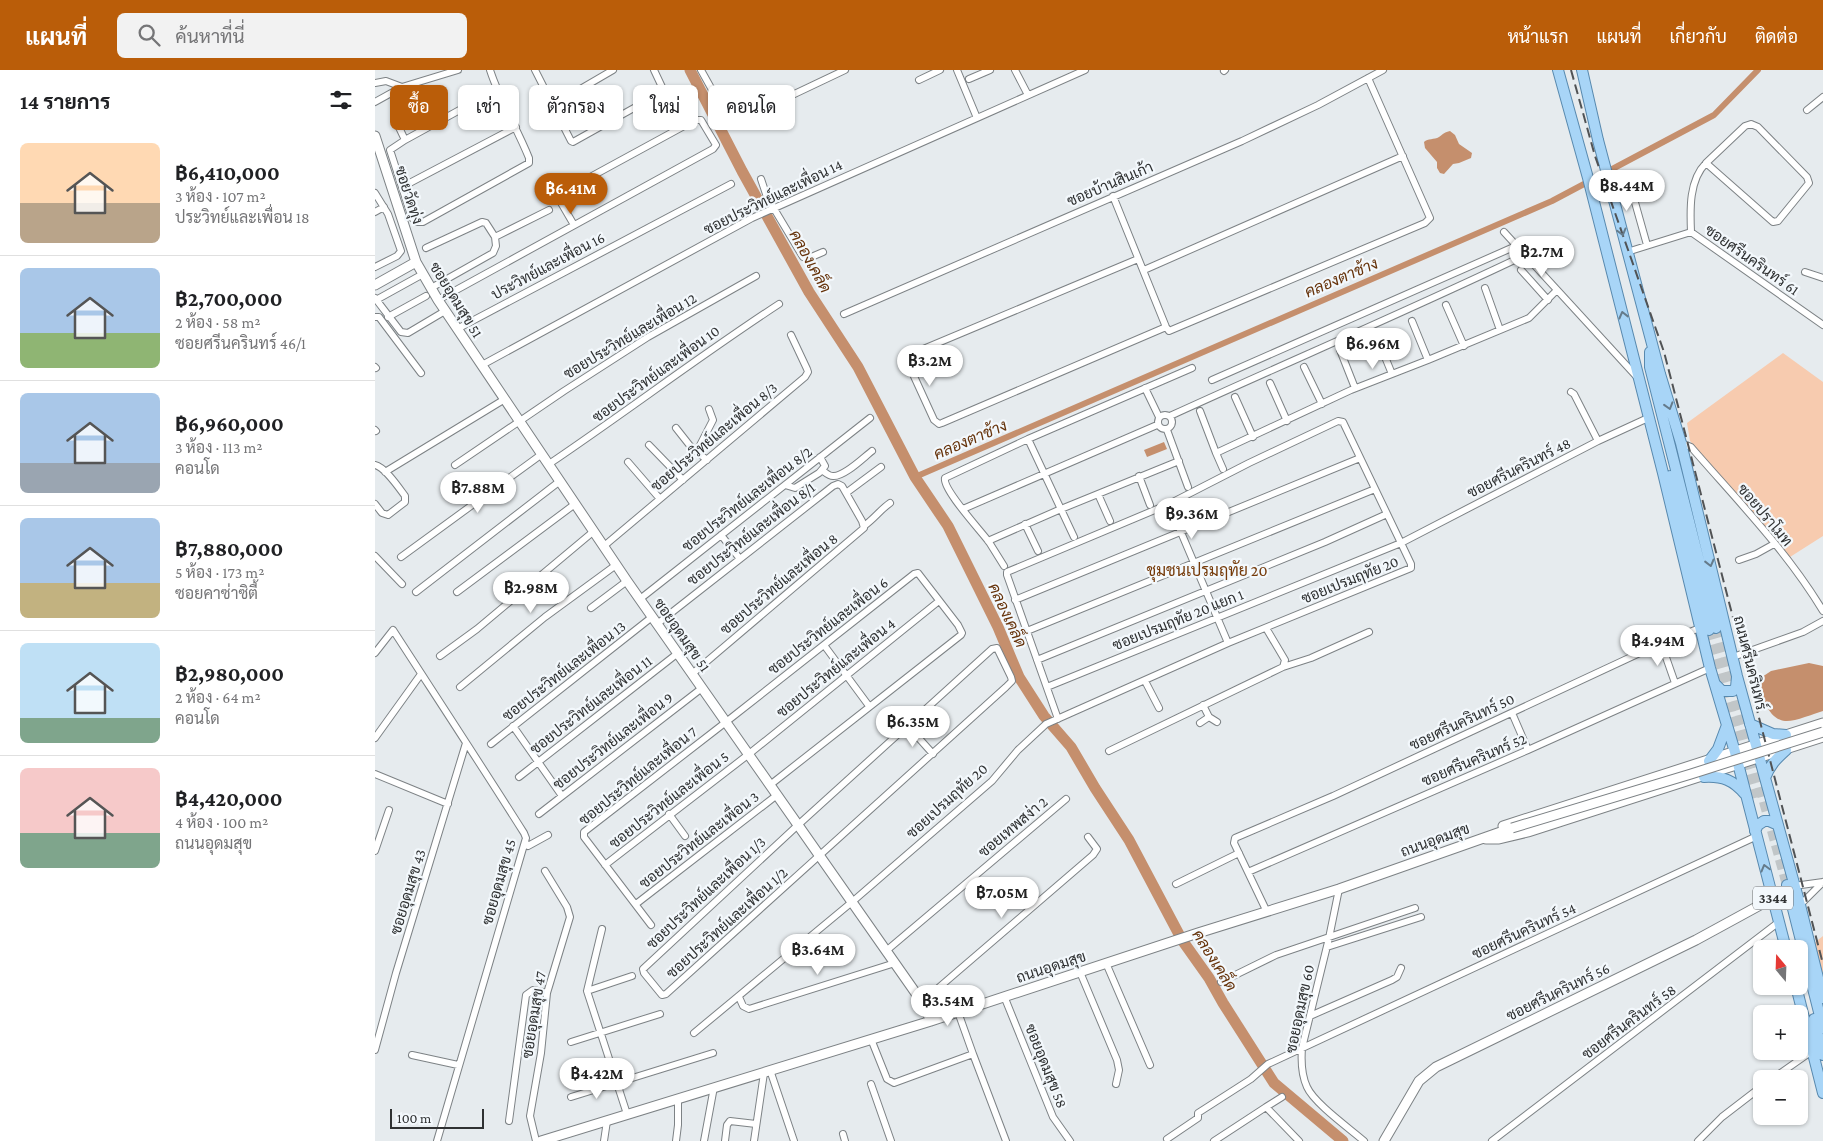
<!DOCTYPE html>
<html lang="th">
<meta charset="utf-8">
<style>
:root{--surface:#fff;--page:#f2f2f2;--text:#202124;--muted:#757577;--line:#e0e0e0;--accent:#ba5d09}
body{margin:0;font-family:"Crimson Pro",Sarabun,serif;background:var(--page);color:var(--text);height:100vh;display:flex;flex-direction:column;font-size:19px;white-space:nowrap}
*{box-sizing:border-box;margin:0}
p{font-size:16px;color:var(--muted)}
.icon{flex:none;width:28px;height:28px;fill:none;stroke:currentColor;stroke-width:2;stroke-linecap:round;stroke-linejoin:round}
.map{position:relative;flex:1;overflow:hidden}
.panel{display:flex;flex-direction:column;background:var(--surface);width:375px}
.panel>*{flex:none}
.top-card{position:absolute;left:15px;top:15px;width:475px;height:45px;display:flex;gap:10px}
.needle{width:32px;rotate:341deg}
.buttons{position:absolute;left:1378px;top:870px;display:grid;gap:10px}
.buttons a{display:grid;place-items:center;width:55px;height:55px;border-radius:8px;background:var(--surface);box-shadow:0 1px 4px #0004;font-size:25px}
.scale{position:absolute;left:15px;bottom:12px;width:94px;box-sizing:border-box;padding-left:5px;border:2px solid #2f3132;border-top:0;font-size:14px;line-height:18px;white-space:nowrap;color:#2f3132;-webkit-text-stroke:4px #f3f8fc;paint-order:stroke}
.price{position:absolute;translate:-50% -42px;padding:0 11px;border-radius:18px;background:#fff;color:#222;font-size:16px;line-height:32px;filter:drop-shadow(0 1px 2px #0008)}
.price::after{content:'';position:absolute;left:50%;top:30px;width:15px;height:11px;margin-left:-8px;background:inherit;clip-path:polygon(0 0,100% 0,50% 100%)}
.price.selected{background:var(--accent);color:#fff}
ul{padding:0;list-style:none}
li{display:flex;align-items:center;gap:15px;height:125px;padding:0 20px}
li+li{border-top:1px solid var(--line)}
li span{display:grid;place-items:center;flex:none;width:140px;height:100px;border-radius:8px;color:#555}
li>.icon{margin-inline-start:auto}
span .icon{width:60px;height:60px;fill:#fffc;stroke-width:1}
li b{font-size:21px}
h2{display:flex;justify-content:space-between;align-items:center;height:60px;padding:0 20px;font-size:21px}
.pill{padding:0 18px;border-radius:8px;background:var(--surface);box-shadow:0 1px 4px #0004;font-size:18px;line-height:45px}
.pill.selected{background:var(--accent);color:#fff}
header{display:flex;align-items:center;gap:30px;box-sizing:border-box;height:70px;padding:0 25px;background:var(--accent);color:#fff}
header strong{font-size:24px}
nav{display:flex;gap:28px;margin-inline-start:auto;font-size:18px}
.search{width:350px;height:45px;background:var(--page);display:flex;align-items:center;gap:12px;box-sizing:border-box;padding:0 18px;border-radius:8px;color:var(--muted);font-size:19px}
main{display:flex;flex:1;min-height:0}
.map>svg:first-child{display:block}
.green{fill:#f7cbaf}
.water{fill:#c58f6d}
.lines{fill:none;stroke-linecap:round;stroke-linejoin:round}
.canal{stroke:#c58f6d;stroke-width:6}
.river{stroke:#c58f6d;stroke-width:11}
.primary-tunnel{stroke:#c1c6c8;stroke-width:10;stroke-dasharray:10 5;stroke-linecap:butt}
.street-casing{stroke:#7d8285;stroke-width:8}
.secondary-casing{stroke:#7d8285;stroke-width:11}
.primary-casing{stroke:#5889ae;stroke-width:12}
.street{stroke:#fff;stroke-width:6}
.secondary{stroke:#fff;stroke-width:9}
.primary{stroke:#a8d5f7;stroke-width:10}
.rail{stroke:#515355;stroke-width:2;stroke-dasharray:10 5;stroke-linecap:butt}
.secondary-bridge-casing{stroke:#7d8285;stroke-width:11;stroke-linecap:butt}
.secondary-bridge{stroke:#fff;stroke-width:9}
.oneway{stroke:#657b8b}
.labels{text-anchor:middle;stroke-width:4.5;stroke-linejoin:round;paint-order:stroke}
.shield{fill:#f3f8fc;stroke:#6a6d6f;stroke-width:1}
.shield-label{font-size:14px;font-weight:bold;fill:#2f3132}
.street-label{font-size:15px;fill:#2f3132;stroke:#f3f8fc}
.water-label{font-size:16px;font-style:italic;fill:#66330b;stroke:#f3f8fc}
.neighbourhood-label{font-size:16px;fill:#753a09;stroke:#f3f8fc}
</style>
<header>
<strong>แผนที่</strong>
<div class="search"><svg class="icon" aria-label="search" viewBox="0 0 24 24"><circle cx="10" cy="10" r="6"/><path d="M15 15l6 6"/></svg>ค้นหาที่นี่</div>
<nav><a>หน้าแรก</a><a>แผนที่</a><a>เกี่ยวกับ</a><a>ติดต่อ</a></nav>
</header>
<main>
<section class="panel">
<h2>14 รายการ<svg class="icon" aria-label="filters" viewBox="0 0 24 24"><path d="M4 7h16M4 17h16"/><circle cx="9" cy="7" r="2"/><circle cx="15" cy="17" r="2"/></svg></h2>
<ul>
<li><span style="background:linear-gradient(#ffd9b3 60%,#b9a48a 0)"><svg class="icon" aria-label="home" viewBox="0 0 24 24"><path d="M3 11l9-7 9 7M6 9v11h12V9"/></svg></span><div><b>฿6,410,000</b><p>3 ห้อง · 107 m²</p><p>ประวิทย์และเพื่อน 18</p></div></li>
<li><span style="background:linear-gradient(#a9c7e8 65%,#8fb573 0)"><svg class="icon" aria-label="home" viewBox="0 0 24 24"><path d="M3 11l9-7 9 7M6 9v11h12V9"/></svg></span><div><b>฿2,700,000</b><p>2 ห้อง · 58 m²</p><p>ซอยศรีนครินทร์ 46/1</p></div></li>
<li><span style="background:linear-gradient(#a9c7e8 70%,#9aa5b1 0)"><svg class="icon" aria-label="home" viewBox="0 0 24 24"><path d="M3 11l9-7 9 7M6 9v11h12V9"/></svg></span><div><b>฿6,960,000</b><p>3 ห้อง · 113 m²</p><p>คอนโด</p></div></li>
<li><span style="background:linear-gradient(#a9c7e8 65%,#c2b280 0)"><svg class="icon" aria-label="home" viewBox="0 0 24 24"><path d="M3 11l9-7 9 7M6 9v11h12V9"/></svg></span><div><b>฿7,880,000</b><p>5 ห้อง · 173 m²</p><p>ซอยคาซ่าซิตี้</p></div></li>
<li><span style="background:linear-gradient(#bfe0f5 75%,#7fa58c 0)"><svg class="icon" aria-label="home" viewBox="0 0 24 24"><path d="M3 11l9-7 9 7M6 9v11h12V9"/></svg></span><div><b>฿2,980,000</b><p>2 ห้อง · 64 m²</p><p>คอนโด</p></div></li>
<li><span style="background:linear-gradient(#f6c9c9 65%,#7fa58c 0)"><svg class="icon" aria-label="home" viewBox="0 0 24 24"><path d="M3 11l9-7 9 7M6 9v11h12V9"/></svg></span><div><b>฿4,420,000</b><p>4 ห้อง · 100 m²</p><p>ถนนอุดมสุข</p></div></li>
</ul>
</section>
<div class="map">
<svg width="1448" height="1071" viewBox="0 0 1448 1071">
<rect width="100%" height="100%" fill="#e6ebee"/>
<path class="green" d="M1408,283L1448,312V466L1415,487L1315,371L1312,353Z
M1448,866V911L1439,873Z"/>
<path class="water" d="M1075,61L1080,65L1084,74L1097,83L1096,88L1084,93L1078,94L1069,104L1065,103L1062,98V92L1050,78L1049,72C1053,68 1059,70 1064,67C1068,64 1070,62 1075,61Z
M789,372L792,379L772,387L769,380Z
M1434,593L1448,596V641C1438,644 1419,652 1410,651C1392,649 1384,622 1387,607L1396,601Z"/>
<g class="lines">
<path class="canal" d="M540,407L1177,131L1339,45L1383,0"/>
<path class="river" d="M315,0L367,101L434,222L483,297L540,407L573,456L623,557L644,607L669,646L696,677L720,718L754,770L807,870L834,908L848,933L899,1013L968,1071"/>
<path class="primary-tunnel" d="M1341,558L1412,815
M1334,560L1380,728"/>
<defs>
<path id="street" d="M115,0C125,31 142,58 154,88V93L48,152H42L37,148L15,80L30,70L121,20
M160,0L196,71L198,72L284,24L287,17L279,0
M326,0L356,54L470,0
M582,0L602,48
M640,0L653,25
M849,1L850,0
M594,9L615,0
M544,10L565,0
M0,13L11,11L27,17
M0,32L27,17L83,0
M178,35L238,0
M1432,40L1448,27
M21,51L30,70
M1252,104L1272,175
M386,109L392,127L428,187L434,188L448,182
M27,117L141,57
M0,123L13,144L26,181L22,186L0,197
M738,126L791,257L794,261L1050,153L1055,148L993,8
M0,142L9,137
M1129,162L1262,307
M1316,162C1315,139 1314,110 1331,93L1370,56L1376,54L1383,57L1432,107L1434,113L1403,151L1398,152L1331,93
M51,178L107,152L111,153L120,167
M1252,182L1316,162L1448,255
M763,189L534,285L532,291L559,350L564,354L567,353L791,257
M769,200L1028,86
M1146,200L1173,230
M1430,202L1448,208
M56,218L118,183L121,176L120,167L174,140
M1110,218L1125,260
M0,228L26,262L33,263L70,241
M1,230L48,204
M63,230L338,79L341,75L326,50H320L186,123L185,131L199,155
M1071,235L1089,276
M469,244L867,71L943,35L1008,0
M0,247H4L46,303
M13,247L51,226
M1037,251L1053,290
M82,259L356,114
M1001,265L1017,304
M965,280L980,318
M107,295L377,148L710,0
M0,297L1,298
M929,297L947,334
M837,310L1141,176
M895,313L912,351
M770,318L784,347
M1196,322L1199,324L1223,371
M860,327L878,367
M825,341L841,383L976,320L1053,290L1154,248L1182,220
M783 352a7 7 0 1 1 14 0a7 7 0 1 1-14 0Z
M795,346C913,292 1033,241 1150,185
M301,358L316,377L332,390
M0,360L1,361
M792,360L813,417
M653,369L699,467
M1306,373L1316,377C1361,429 1412,481 1448,541
M274,375L308,410
M322,381L338,350L334,339
M841,383L848,399
M253,392L285,429
M174,394C251,342 326,285 404,234
M0,395C10,397 24,418 30,426V432L13,445L7,443L0,434
M80,395L189,321L273,267L381,206
M447,400C451,403 454,406 458,406C469,407 488,388 497,381
M10,402L130,329
M764,406L775,435
M410,415L420,418L444,403L450,396L445,387
M471,423L506,397
M723,424L735,451
M794,434L853,573
M588,439L782,355
M650,454L663,481
M489,456C500,448 505,440 515,433
M346,465L365,489
M613,471L686,439L804,391
M229,476L430,307L433,302L432,299L416,265
M0,486L27,514
M26,487L167,384
M1364,490L1381,484L1399,474
M629,496C624,488 619,480 614,472C606,461 567,419 570,408L653,369L817,298
M41,522L185,411
M82,522L200,434
M265,529L495,348
M640,530L985,388
M216,538L252,511
M282,554L458,416L463,414L467,416L487,451L489,458L317,604
M652,561L1000,419
M1286,573L1300,613
M449,575L494,636
M622,578L636,607L637,611L631,617L291,924L287,925L269,903L268,899L423,755L617,579Z
M0,583L18,560C62,628 106,695 149,763L151,768L62,1071
M65,586L102,559L219,461
M1358,587L1428,562L1448,551
M662,590L950,472L1012,444
M908,597L936,588L994,562
M770,611L784,638
M85,617L170,547L241,495
M672,617L1026,473L1223,371L1273,348
M828,635L834,647L842,652
M1137,643L1153,680
M825,653L834,647
M138,656L187,726
M533,656L558,684
M0,668L46,604
M116,674L277,547
M734,681L908,597L910,590L891,558
M0,704L73,734
M144,707L303,583
M164,744L327,618
M294,744L310,766
M150,772L153,776L173,765
M0,781L14,740
M230,795L374,684L564,531
M873,802L1153,680L1335,598
M801,814L864,783
M1419,816L1448,812
M964,819L954,868L927,978C926,991 926,1004 932,1017C939,1033 974,1058 989,1071
M261,834L402,725
M1425,835L1448,812
M892,842L859,773L860,768L958,726L1286,573L1325,558
M276,855L209,767V762L351,652L539,504L543,503L583,555L587,563L586,565L395,715
M227,859L212,921L252,1044
M952,877L1046,847
M511,881L691,729
M731,893L775,995
M705,902L742,990L744,1000L741,1014
M846,912L901,885L1040,838
M212,921L257,906
M629,926L678,1047L695,1071
M364,927L368,936L374,939L520,893
M547,932L718,785L722,779L713,767
M935,946L1017,910L1022,907L1026,898
M319,963L477,832L617,711L643,680L671,654L853,573L1036,498V494L1026,473L968,352L963,351L874,393L794,434L632,502V505L683,649
M496,969L512,1009L519,1013L598,984L583,942
M196,972L285,944
M0,980L21,903L91,673
M598,984L631,1071
M37,985L83,995
M395,1000L419,1071
M1397,1009L1437,981
M496,1014L516,1071
M196,1027L338,983
M891,1037L907,1027
M134,1051L151,925L158,920L172,923
M468,1064L470,1071
M792,1069L823,1048V1043L876,1009L893,994L1382,766
M161,1071L155,1046L166,983L172,923L195,847L192,837L170,801
M229,1071L232,1051
M301,1071L303,1055V1029
M329,1071L339,1017
M350,1071L352,1055L355,1051L381,1054
M379,1071L389,1003
M839,1071L891,1037L924,1071
M1117,1071L1404,852
M1323,1071L1347,1047L1386,1017"/>
<path id="secondary" d="M0,66L41,192L63,230L252,511L547,932L556,951
M0,215L41,192
M1128,756L1448,653
M1111,769H1124L1153,762L1448,667
M166,1071L556,951L823,863L964,819L1137,758
M1009,1071L1044,1011L1061,997L1321,870L1398,828"/>
<path id="primary" d="M1183,0L1213,108L1288,403L1335,598L1360,682L1411,879
M1207,0L1223,70L1285,304L1306,373L1362,606L1425,835L1448,928
M1275,282V297L1341,558
M1295,406L1334,560
M1340,614L1347,621H1358L1361,617L1362,607
M1375,654L1398,664L1411,665
M1334,691L1343,679L1352,655
M1329,707C1348,706 1358,710 1370,724
M1390,708C1395,695 1401,689 1411,680
M1380,761L1383,755L1389,751H1394L1403,755
M1412,815L1448,958
M1421,916L1448,1023
M1439,949L1448,985"/>
</defs>
<use href="#street" class="street-casing"/>
<use href="#secondary" class="secondary-casing"/>
<use href="#primary" class="primary-casing"/>
<use href="#street" class="street"/>
<use href="#secondary" class="secondary"/>
<use href="#primary" class="primary"/>
<path class="rail" d="M1196,0L1220,86L1289,282L1448,894"/>
<defs>
<path id="secondary-bridge" d="M1137,758L1316,704L1448,662"/>
</defs>
<use href="#secondary-bridge" class="secondary-bridge-casing"/>
<use href="#secondary-bridge" class="secondary-bridge"/>
</g>
<defs><path id="oneway-chevron" d="M-2-3.5L2.5 0L-2 3.5" fill="none" stroke-width="1.6" stroke-linecap="round" stroke-linejoin="round" transform="scale(1.25)"/></defs>
<g class="oneway">
<use href="#oneway-chevron" transform="translate(1247 162) rotate(75)"/>
<use href="#oneway-chevron" transform="translate(1248 245) rotate(-104)"/>
<use href="#oneway-chevron" transform="translate(1294 336) rotate(73)"/>
<use href="#oneway-chevron" transform="translate(1335 493) rotate(76)"/>
<use href="#oneway-chevron" transform="translate(1390 798) rotate(-105)"/>
</g>
<g class="labels">
<rect class="shield" x="1378" y="816.5" width="40" height="23" rx="4"/>
<g class="shield-label">
<text x="1398" y="833">3344</text>
</g>
<g class="street-label">
<text transform="translate(735 114) rotate(-23)" y="5">ซอยบ้านสินเก้า</text>
<text transform="translate(34 125) rotate(72)" y="5">ซอยวัดทุ่ง</text>
<text transform="translate(398 127) rotate(-26)" y="5">ซอยประวิทย์และเพื่อน 14</text>
<text transform="translate(1377 190) rotate(35)" y="5">ซอยศรีนครินทร์ 61</text>
<text transform="translate(173 196) rotate(-28)" y="5">ประวิทย์และเพื่อน 16</text>
<text transform="translate(81 230) rotate(58)" y="5">ซอยอุดมสุข 51</text>
<text transform="translate(255 266) rotate(-31)" y="5">ซอยประวิทย์และเพื่อน 12</text>
<text transform="translate(281 304) rotate(-36)" y="5">ซอยประวิทย์และเพื่อน 10</text>
<text transform="translate(339 367) rotate(-40)" y="5">ซอยประวิทย์และเพื่อน 8/3</text>
<text transform="translate(1144 398) rotate(-27)" y="5">ซอยศรีนครินทร์ 48</text>
<text transform="translate(372 429) rotate(-38)" y="5">ซอยประวิทย์และเพื่อน 8/2</text>
<text transform="translate(1390 445) rotate(50)" y="5">ซอยปราโมท</text>
<text transform="translate(376 464) rotate(-38)" y="5">ซอยประวิทย์และเพื่อน 8/1</text>
<text transform="translate(975 510) rotate(-22)" y="5">ซอยเปรมฤทัย 20</text>
<text transform="translate(404 514) rotate(-40)" y="5">ซอยประวิทย์และเพื่อน 8</text>
<text transform="translate(803 550) rotate(-22)" y="5">ซอยเปรมฤทัย 20 แยก 1</text>
<text transform="translate(453 556) rotate(-38)" y="5">ซอยประวิทย์และเพื่อน 6</text>
<text transform="translate(307 565) rotate(55)" y="5">ซอยอุดมสุข 51</text>
<text transform="translate(1375 593) rotate(76)" y="5">ถนนศรีนครินทร์</text>
<text transform="translate(461 598) rotate(-39)" y="5">ซอยประวิทย์และเพื่อน 4</text>
<text transform="translate(189 601) rotate(-38)" y="5">ซอยประวิทย์และเพื่อน 13</text>
<text transform="translate(216 635) rotate(-38)" y="5">ซอยประวิทย์และเพื่อน 11</text>
<text transform="translate(1087 652) rotate(-25)" y="5">ซอยศรีนครินทร์ 50</text>
<text transform="translate(238 671) rotate(-38)" y="5">ซอยประวิทย์และเพื่อน 9</text>
<text transform="translate(1099 690) rotate(-23)" y="5">ซอยศรีนครินทร์ 52</text>
<text transform="translate(263 706) rotate(-39)" y="5">ซอยประวิทย์และเพื่อน 7</text>
<text transform="translate(294 730) rotate(-38)" y="5">ซอยประวิทย์และเพื่อน 5</text>
<text transform="translate(572 731) rotate(-42)" y="5">ซอยเปรมฤทัย 20</text>
<text transform="translate(638 757) rotate(-40)" y="5">ซอยเทพสง่า 2</text>
<text transform="translate(324 770) rotate(-38)" y="5">ซอยประวิทย์และเพื่อน 3</text>
<text transform="translate(1060 770) rotate(-20)" y="5">ถนนอุดมสุข</text>
<text transform="translate(124 812) rotate(-74)" y="5">ซอยอุดมสุข 45</text>
<text transform="translate(33 822) rotate(-73)" y="5">ซอยอุดมสุข 43</text>
<text transform="translate(331 823) rotate(-43)" y="5">ซอยประวิทย์และเพื่อน 1/3</text>
<text transform="translate(352 853) rotate(-42)" y="5">ซอยประวิทย์และเพื่อน 1/2</text>
<text transform="translate(1149 861) rotate(-25)" y="5">ซอยศรีนครินทร์ 54</text>
<text transform="translate(676 897) rotate(-18)" y="5">ถนนอุดมสุข</text>
<text transform="translate(1183 922) rotate(-26)" y="5">ซอยศรีนครินทร์ 56</text>
<text transform="translate(925 939) rotate(-78)" y="5">ซอยอุดมสุข 60</text>
<text transform="translate(159 945) rotate(-81)" y="5">ซอยอุดมสุข 47</text>
<text transform="translate(1254 952) rotate(-37)" y="5">ซอยศรีนครินทร์ 58</text>
<text transform="translate(671 996) rotate(68)" y="5">ซอยอุดมสุข 58</text>
</g>
<g class="water-label">
<text transform="translate(436 191) rotate(61)" y="6">คลองเคล็ด</text>
<text transform="translate(966 207) rotate(-23)" y="6">คลองตาช้าง</text>
<text transform="translate(595 369) rotate(-23)" y="6">คลองตาช้าง</text>
<text transform="translate(633 545) rotate(65)" y="6">คลองเคล็ด</text>
<text transform="translate(840 890) rotate(58)" y="6">คลองเคล็ด</text>
</g>
<g class="neighbourhood-label">
<text x="832" y="506">ชุมชนเปรมฤทัย 20</text>
</g>
</g>
</svg>
<div class="buttons">
<a><svg class="needle" viewBox="-14 -14 28 28"><path d="M0-13l5 13h-10z" fill="#e53935"/><path d="M0 13l5-13h-10z" fill="#757577"/></svg></a>
<a>+</a>
<a>−</a>
</div>
<div class="scale">100 m</div>
<b class="price" style="left:1252px;top:142px">฿8.44M</b>
<b class="price selected" style="left:196px;top:145px">฿6.41M</b>
<b class="price" style="left:1167px;top:208px">฿2.7M</b>
<b class="price" style="left:998px;top:300px">฿6.96M</b>
<b class="price" style="left:555px;top:317px">฿3.2M</b>
<b class="price" style="left:103px;top:444px">฿7.88M</b>
<b class="price" style="left:817px;top:470px">฿9.36M</b>
<b class="price" style="left:156px;top:544px">฿2.98M</b>
<b class="price" style="left:1283px;top:597px">฿4.94M</b>
<b class="price" style="left:538px;top:678px">฿6.35M</b>
<b class="price" style="left:627px;top:849px">฿7.05M</b>
<b class="price" style="left:443px;top:906px">฿3.64M</b>
<b class="price" style="left:573px;top:957px">฿3.54M</b>
<b class="price" style="left:222px;top:1030px">฿4.42M</b>
<div class="top-card">
<a class="pill selected">ซื้อ</a>
<a class="pill">เช่า</a>
<a class="pill">ตัวกรอง</a>
<a class="pill">ใหม่</a>
<a class="pill">คอนโด</a>
</div>
</div>
</main>
